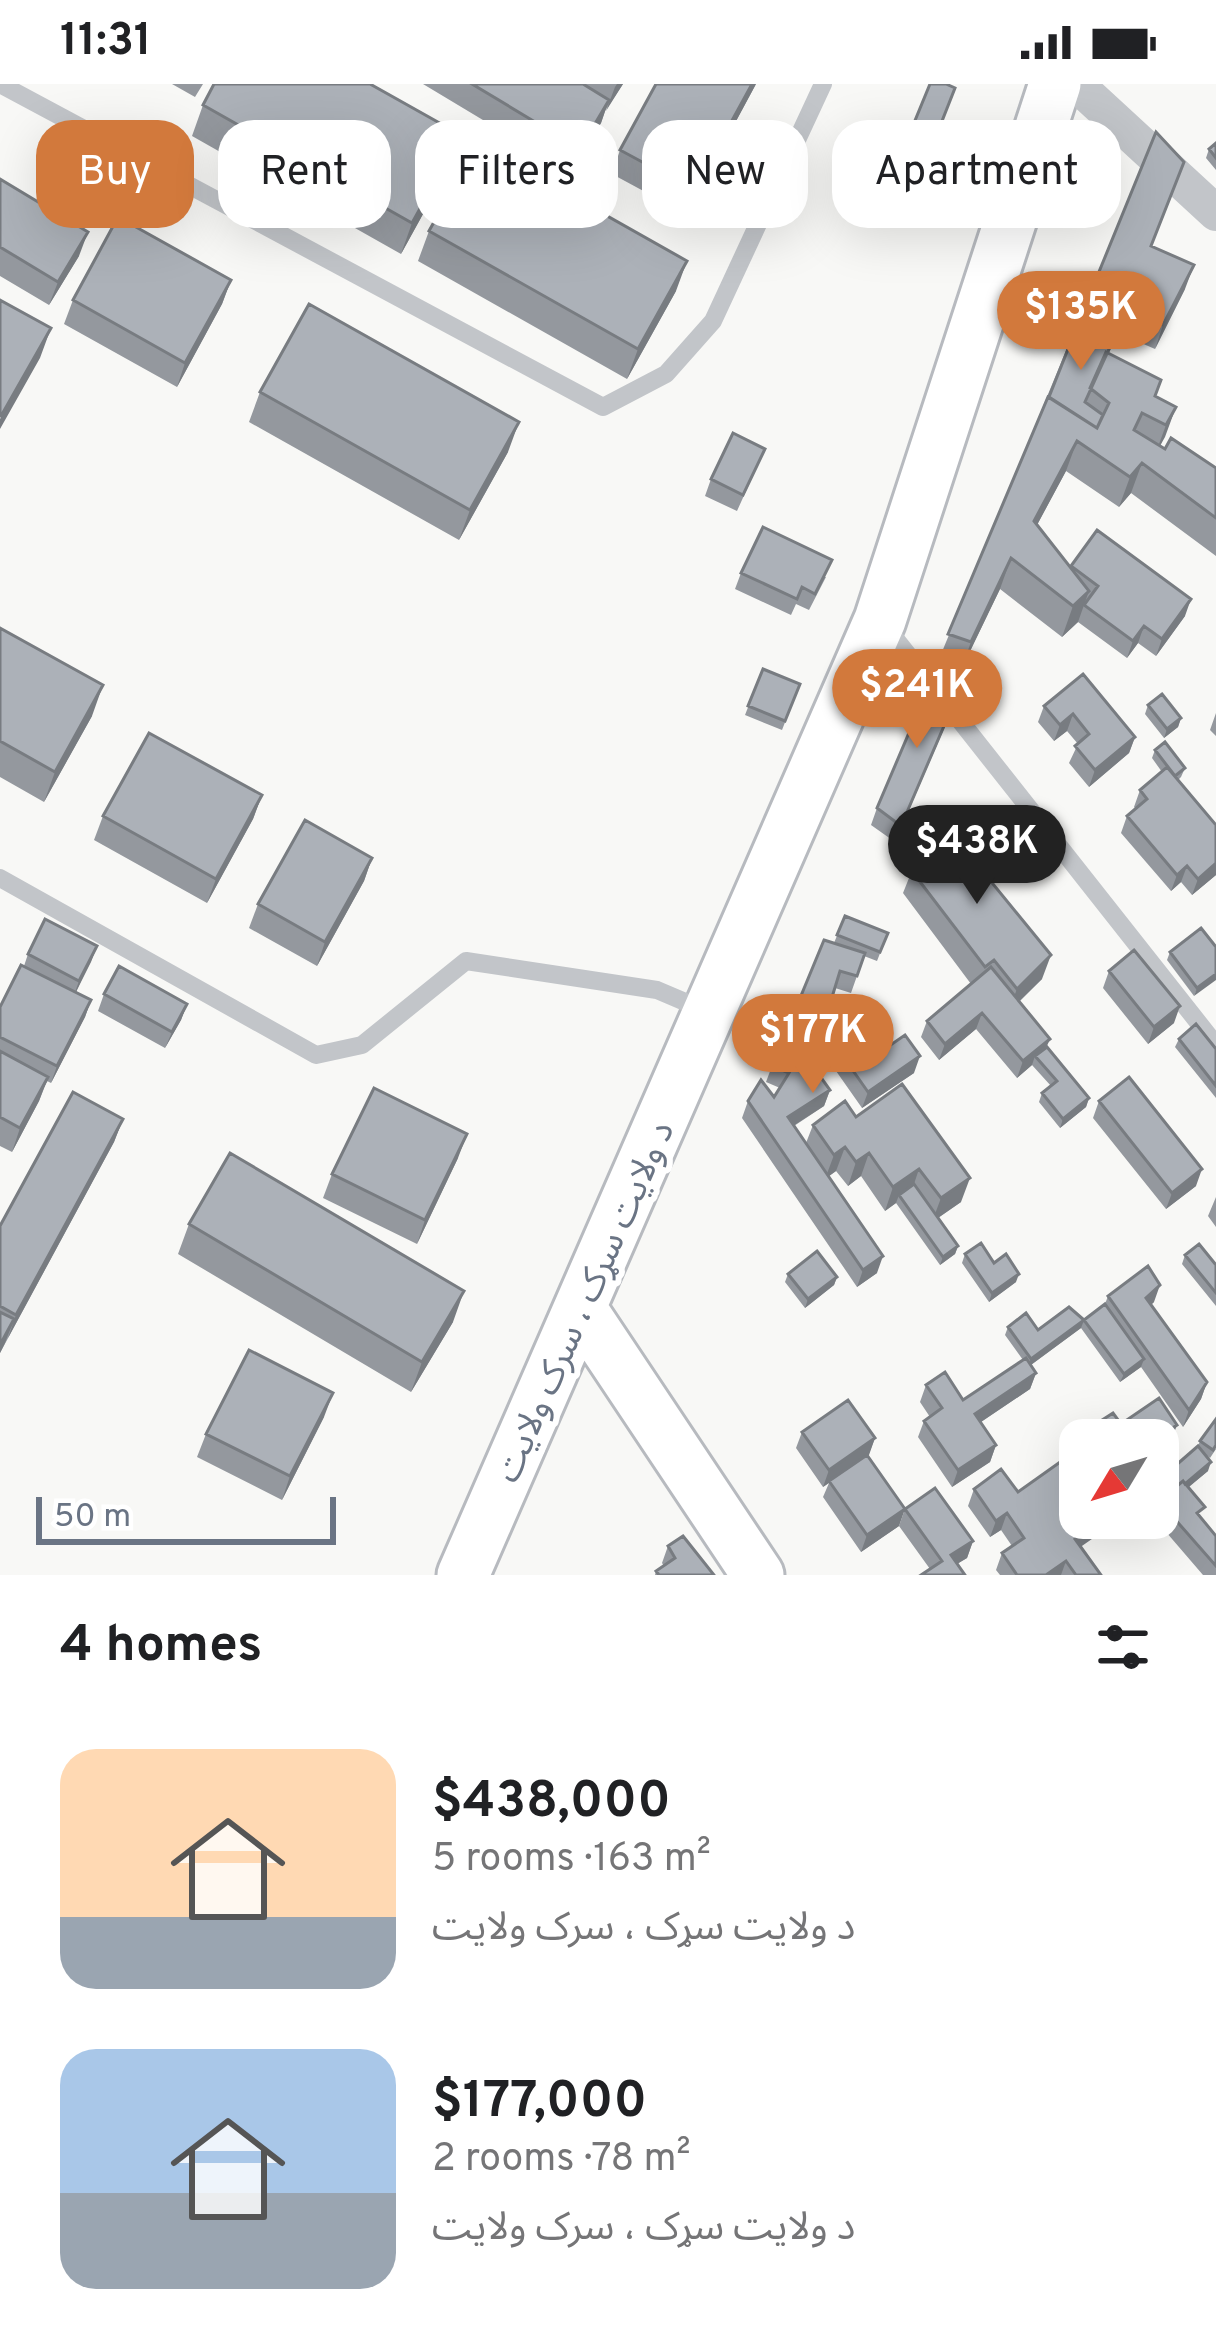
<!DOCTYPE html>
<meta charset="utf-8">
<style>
:root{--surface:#fff;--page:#f6f6f6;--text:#202124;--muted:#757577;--accent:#d2793c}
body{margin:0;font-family:Overpass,"Noto Sans Arabic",sans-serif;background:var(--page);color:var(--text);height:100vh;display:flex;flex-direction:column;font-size:45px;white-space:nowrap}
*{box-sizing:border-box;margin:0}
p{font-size:39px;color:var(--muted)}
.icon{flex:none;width:66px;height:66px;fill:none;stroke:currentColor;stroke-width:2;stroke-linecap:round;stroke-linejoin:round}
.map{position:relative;height:1491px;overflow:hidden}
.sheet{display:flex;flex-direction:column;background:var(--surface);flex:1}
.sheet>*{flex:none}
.top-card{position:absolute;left:36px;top:36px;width:1146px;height:108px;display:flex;gap:24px}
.needle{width:78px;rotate:232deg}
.buttons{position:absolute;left:1059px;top:1335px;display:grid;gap:24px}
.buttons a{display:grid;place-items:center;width:120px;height:120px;border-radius:24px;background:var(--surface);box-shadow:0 12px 48px #0002;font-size:60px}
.scale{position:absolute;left:36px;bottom:30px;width:300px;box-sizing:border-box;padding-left:12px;border:6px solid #6a7484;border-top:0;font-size:33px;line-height:42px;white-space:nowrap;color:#6a7484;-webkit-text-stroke:9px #fff;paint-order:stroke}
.price{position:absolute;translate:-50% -102px;padding:0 27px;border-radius:42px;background:var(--accent);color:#fff;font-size:39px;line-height:78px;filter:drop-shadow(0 3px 6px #0008)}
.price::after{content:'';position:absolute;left:50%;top:72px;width:36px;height:27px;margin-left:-18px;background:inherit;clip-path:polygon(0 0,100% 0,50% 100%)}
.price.current{background:#222;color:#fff}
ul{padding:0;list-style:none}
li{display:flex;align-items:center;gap:36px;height:300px;padding:0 60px}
li span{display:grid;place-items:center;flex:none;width:336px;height:240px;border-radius:36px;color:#555}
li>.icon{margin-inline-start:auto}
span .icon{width:144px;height:144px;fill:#fffc;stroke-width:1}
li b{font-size:51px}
h2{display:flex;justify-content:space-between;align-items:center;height:144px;padding:0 60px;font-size:51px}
.chip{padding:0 42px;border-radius:36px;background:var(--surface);box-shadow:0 12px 48px #0002;font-size:42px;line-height:108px}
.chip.current{background:var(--accent);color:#fff}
.status{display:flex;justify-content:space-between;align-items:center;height:84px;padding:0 60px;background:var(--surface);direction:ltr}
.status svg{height:33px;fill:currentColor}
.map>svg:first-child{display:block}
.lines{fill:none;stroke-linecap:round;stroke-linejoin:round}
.secondary-casing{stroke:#b7babf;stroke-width:57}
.lane{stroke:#c2c5c9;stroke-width:18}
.street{stroke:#c2c5c9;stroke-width:36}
.secondary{stroke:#fff;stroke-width:51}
.wall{fill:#94989e}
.shaded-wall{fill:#787c81}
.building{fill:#acb1b8;stroke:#787c81;stroke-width:3}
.labels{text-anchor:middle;stroke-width:12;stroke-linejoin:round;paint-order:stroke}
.street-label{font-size:36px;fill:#6a7484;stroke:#fff}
</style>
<div class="status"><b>11:31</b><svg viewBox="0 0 49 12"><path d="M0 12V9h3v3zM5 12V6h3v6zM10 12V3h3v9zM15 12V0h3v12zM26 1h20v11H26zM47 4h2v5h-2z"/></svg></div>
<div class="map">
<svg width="1216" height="1491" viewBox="0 0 1216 1491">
<rect width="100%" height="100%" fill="#f8f8f6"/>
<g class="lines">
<defs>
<path id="secondary" d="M580,1224L758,1491
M463,1491L880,536L1055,0"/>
</defs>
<use href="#secondary" class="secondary-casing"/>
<path class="lane" d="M0,0L603,323L666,290L713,237L823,0
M883,539L1216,961
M0,794L316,971L362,961L466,877L657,906L704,926"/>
<path class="street" d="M1076,0L1216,129"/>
<use href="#secondary" class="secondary"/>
</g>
<path class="wall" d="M172,0H203L195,13Z
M423,0H623L605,27L601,39L571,89Z
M756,0L686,130L612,90L620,66Z
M930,0L955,4L926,79L902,69Z
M203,21L450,81L401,170L192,52Z
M1156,48L1151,162L1185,205L1155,265L1118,249L1109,269L1155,312L1176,323L1160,362L1216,384V472L1131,409L1119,423L1066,387L1037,441L1070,483L1185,532L1156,572L1138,559L1127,574L1078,538L1062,553L1000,505L960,588L937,580Z
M1216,59V86L1206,74L1209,65Z
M0,95L79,172L49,221L0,192Z
M429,147L676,207L627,295L418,177Z
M231,196L222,220L177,303L64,240L73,216Z
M260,308L508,368L459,456L249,338Z
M765,365L737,427L705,412L711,395Z
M741,489L826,493L809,526L796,520L791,531L735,505Z
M0,544L92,632L44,718L0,693Z
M763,585L800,600L782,646L745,631Z
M956,614L950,631L895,758L871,741L877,724Z
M1148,621L1181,634L1178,643L1164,654L1145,630Z
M1044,622L1135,653L1129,669L1089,703L1069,679L1078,660L1067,647L1054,657L1038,638Z
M1216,629V652L1210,646Z
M1155,666L1185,684L1181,693L1178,696L1216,741V791L1192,811L1181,798L1171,807L1121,749L1127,732L1136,725L1134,723L1140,706L1162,688L1152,674Z
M262,711L253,735L207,819L94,756L103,732Z
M919,731L1042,895L1019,918L1047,963L1089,1014L1086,1023L1060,1044L1039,1018L1042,1009L1051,1002L1032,981L1017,994L976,945L939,976L921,953L927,937L971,900L903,809L913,784L904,772Z
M372,774L364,797L317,882L249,844L258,820Z
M845,832L888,849L877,877L864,872L851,909L835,904L823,939L808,974L830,1006L824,1022L794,1042L806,1059L813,1041L856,1033L961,1118L938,1134L958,1162L955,1170L940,1181L896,1119L885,1127L861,1092L848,1102L836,1087L829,1092L877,1189L857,1203L742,1034L748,1017L774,1013L780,1004L766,998L772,982L834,859Z
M97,862L76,908L91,916L85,933L51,999L47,997L39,1017L12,1068L0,1062V923L24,882L28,870Z
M1216,863L1194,912L1167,876L1170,868Z
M1109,887L1174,939L1148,960L1103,904Z
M104,910L187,920L181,936L165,964L98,927Z
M828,951L866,978L914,989L862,1024L822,967Z
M1179,955L1216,965V1014L1175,963Z
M1099,1017L1196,1102L1166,1125L1093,1034Z
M123,1035L114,1058L0,1269V1142Z
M458,1074L417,1160L323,1114L332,1090Z
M1216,1113V1143L1208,1132Z
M189,1140L453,1238L411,1308L178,1170Z
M965,1170L994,1179L1016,1198L989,1218L962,1179Z
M1185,1171L1216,1181V1222L1182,1180Z
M788,1190L837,1193L834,1201L805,1224L785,1198Z
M1108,1212L1154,1218L1151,1221L1207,1298L1201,1315L1183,1343L1141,1283L1120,1298L1081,1244L1031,1281L1036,1289L1030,1305L981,1338L996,1361L990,1378L952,1403L918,1353L924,1337L930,1333L920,1318L926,1301L963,1316L1023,1276L1005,1251L1008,1243L1038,1246L1084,1236L1105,1220Z
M324,1333L282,1416L197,1373L206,1350Z
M1096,1340H1121L1171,1357L1091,1356Z
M802,1348L875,1354L868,1372L899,1442L861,1468L823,1413L829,1399L823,1403L796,1364Z
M1200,1357L1216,1365L1210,1374L1206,1371L1208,1387L1188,1403L1201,1434L1216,1452V1491H1203L1154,1434H1158L1159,1417L1171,1407L1163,1398L1167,1389L1198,1362Z
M974,1405L1018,1408L1081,1463L1101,1491H1000L996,1486L1002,1469L1012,1462L1001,1446L990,1453L968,1422Z
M905,1425L973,1457L967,1474L957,1480L930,1485L899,1442Z
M668,1462L714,1491H655L656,1487L664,1482L662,1479Z"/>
<path class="shaded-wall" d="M617,0H623L606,27L615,3Z
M752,0H756L686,130L694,106Z
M609,16L601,39L571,89L580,65Z
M461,51L450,81L401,170L412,139Z
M88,148L79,172L49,221L58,198Z
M687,177L676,207L627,295L638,265Z
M1194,181L1185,205L1155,265L1163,241Z
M231,196L222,220L177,303L185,279Z
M51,244L40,274L0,345V335Z
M1176,323L1165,353L1155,371L1166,341Z
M519,338L508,368L459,456L470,426Z
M1077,357L1066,387L1023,467L1034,437Z
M1142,379L1131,409L1119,423L1130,393Z
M1011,474L1000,505L960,588L971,558Z
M1089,507L1078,538L1062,553L1073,522Z
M1191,515L1185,532L1156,572L1162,555Z
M1144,542L1138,559L1127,574L1133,557Z
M103,601L92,632L44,718L55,688Z
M1073,630L1067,647L1054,657L1060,641Z
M1181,634L1178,643L1164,654L1167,645Z
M1135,653L1129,669L1089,703L1095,686Z
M262,711L253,735L207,819L216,795Z
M372,774L364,797L317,882L325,858Z
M1216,779V791L1192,811L1198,795Z
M1187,782L1181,798L1171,807L1177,791Z
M97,862L91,878L73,914L79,897Z
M1051,871L1042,895L1008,928L1017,905Z
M1216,890V896L1194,912L1197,904Z
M91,916L85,933L51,999L57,982Z
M187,920L181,936L165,964L172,948Z
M1180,922L1174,939L1148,960L1154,943Z
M982,929L976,945L939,976L945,960Z
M1050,955L1043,971L1035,972L1032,981L1017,994L1023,977Z
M920,972L914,989L862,1024L868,1008Z
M48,993L39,1017L12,1068L20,1044Z
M830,1006L824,1022L782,1049L788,1033Z
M1089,1014L1086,1023L1060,1044L1063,1035Z
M123,1035L114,1058L8,1254L16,1231Z
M467,1050L458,1074L417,1160L425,1136Z
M845,1063L836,1087L825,1095L834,1071Z
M869,1069L861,1092L848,1102L856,1078Z
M919,1085L911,1109L899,1111L896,1119L885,1127L893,1103Z
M1202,1085L1196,1102L1166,1125L1172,1109Z
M970,1094L961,1118L932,1138L941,1114Z
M958,1162L955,1170L940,1181L943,1173Z
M883,1172L877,1189L857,1203L863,1186Z
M1019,1190L1016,1198L989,1218L992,1209Z
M837,1193L834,1201L805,1224L808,1215Z
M1160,1201L1154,1218L1140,1230L1146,1214Z
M464,1207L453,1238L411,1308L422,1278Z
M14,1235L5,1259L0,1269V1261Z
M1084,1236L1081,1244L1028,1283L1031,1275Z
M1144,1275L1141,1283L1120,1298L1124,1290Z
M1036,1289L1030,1305L969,1346L975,1330Z
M1207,1298L1201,1315L1183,1343L1189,1326Z
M333,1309L324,1333L282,1416L290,1392Z
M1177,1341L1171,1357L1158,1366V1356H1154Z
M875,1354L869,1371L823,1403L829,1386Z
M996,1361L990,1378L952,1403L958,1386Z
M1211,1378L1208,1387L1177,1413L1180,1405Z
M905,1425L899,1442L861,1468L867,1451Z
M1007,1429L1001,1446L990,1453L996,1437Z
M1105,1434H1122L1069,1471L1075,1455Z
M973,1457L967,1474L945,1487L951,1471Z
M1066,1477L1061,1491H1046Z"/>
<path class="building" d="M214,0H370L461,51L412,139L203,21Z
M472,0H583L609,16L580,65Z
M656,0H752L694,106L620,66Z
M930,0H946L955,4L929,70L905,61Z
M1156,48L1184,78L1151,162L1194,181L1163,241L1127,225L1117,247L1081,232Z
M478,59L687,177L638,265L429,147Z
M1216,59V74L1209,65Z
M0,95L88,148L58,198L0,163Z
M118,133L231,196L185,279L73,216Z
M0,216L51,244L1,332H0Z
M309,220L519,338L470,426L260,308Z
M1078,240L1114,254L1085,318L1103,331L1097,344L1049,313Z
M1106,268L1161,296L1155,312L1176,323L1166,341L1142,329L1134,346L1165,365L1171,354L1216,384V434L1142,379L1130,393L1077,357L1034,437L1089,507L1073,522L1011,474L971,558L948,550L1048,313L1097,344L1109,319L1090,304Z
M733,349L765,365L743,411L711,395Z
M763,443L832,476L815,510L802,503L797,515L741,489Z
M1097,446L1191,515L1162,555L1144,542L1133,557L1084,521L1098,502L1071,482Z
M0,544L103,601L55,688L0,657Z
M763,585L800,600L785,637L748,622Z
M934,590L956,614L901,742L877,724Z
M1083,590L1135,653L1095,686L1075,662L1089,650L1073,630L1060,641L1044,622Z
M1162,610L1181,634L1167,645L1148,621Z
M149,649L262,711L216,795L103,732Z
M1165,658L1185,684L1175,692L1155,666Z
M1167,683L1216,741V779L1198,795L1187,782L1177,791L1127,732L1147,715L1140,706Z
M919,731L938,755L949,746L1051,871L1017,905L994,876L985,883L911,786L932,772L913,748Z
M305,736L372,774L325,858L258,820Z
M845,832L888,849L880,868L837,851Z
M45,835L97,862L79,897L28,870Z
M1201,844L1216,863V890L1197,904L1170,868Z
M824,856L865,869L857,892L840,887L829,923L807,974L830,1006L788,1033L883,1172L863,1186L748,1017L761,996L774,1013L789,989L772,982Z
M1134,866L1180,922L1154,943L1109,887Z
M21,881L91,916L57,982L0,953V923Z
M119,882L187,920L172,948L104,910Z
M991,883L1050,955L1023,977L982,929L945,960L927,937Z
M1196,940L1216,965V1002L1179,955Z
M842,942L866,978L905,951L920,972L868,1008L828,951Z
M1047,963L1089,1014L1063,1035L1042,1009L1057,997L1035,972Z
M0,967L48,993L20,1044L0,1033Z
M1129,993L1202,1085L1172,1109L1099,1017Z
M902,1000L970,1094L941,1114L919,1085L893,1103L869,1069L856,1078L845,1063L834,1071L813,1041L845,1017L856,1033Z
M374,1004L467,1050L425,1136L332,1090Z
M73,1008L123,1035L16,1231L0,1222V1142Z
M230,1069L464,1207L422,1278L189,1140Z
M914,1100L958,1162L943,1173L899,1111Z
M981,1159L994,1179L1006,1170L1019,1190L992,1209L965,1170Z
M1199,1160L1216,1181V1209L1185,1171Z
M817,1167L837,1193L808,1215L788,1190Z
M1148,1182L1160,1201L1146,1214L1207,1298L1189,1326L1108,1212Z
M1105,1220L1144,1275L1124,1290L1084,1236L1031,1275L1008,1243L1026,1229L1038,1246L1069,1223L1084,1236Z
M0,1228L14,1235L0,1261Z
M249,1266L333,1309L290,1392L206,1350Z
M1026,1274L1036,1289L975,1330L996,1361L958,1386L924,1337L942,1324L926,1301L945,1288L963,1316Z
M1159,1314L1177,1341L1154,1356H1107L1096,1340L1113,1329L1121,1340Z
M848,1316L875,1354L829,1386L802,1348Z
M1216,1335V1361L1213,1366L1200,1357Z
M1198,1362L1211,1378L1185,1400L1183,1397L1177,1402L1167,1389Z
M1080,1364V1434H1105L1075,1455L1101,1491H1076L1066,1477L1046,1491H1017L1002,1469L1024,1454L1007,1429L996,1437L974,1405L1001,1385L1018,1408Z
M867,1371L905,1425L867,1451L829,1397Z
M1183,1397L1205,1423L1197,1429L1216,1452V1482L1159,1417Z
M935,1404L973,1457L951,1471L965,1491H921L942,1477L905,1425Z
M683,1452L714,1491H659L656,1487L675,1474L668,1462Z"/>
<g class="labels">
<g class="street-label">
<text transform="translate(583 1217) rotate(-66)" y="13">د ولایت سړک ، سرک ولایت</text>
</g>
</g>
</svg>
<div class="buttons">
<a><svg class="needle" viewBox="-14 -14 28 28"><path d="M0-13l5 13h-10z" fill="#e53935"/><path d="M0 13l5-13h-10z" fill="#757577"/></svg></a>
</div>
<div class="scale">50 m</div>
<b class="price" style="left:1081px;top:289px">$135K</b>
<b class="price" style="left:917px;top:667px">$241K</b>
<b class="price current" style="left:977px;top:823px">$438K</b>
<b class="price" style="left:813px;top:1012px">$177K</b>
<div class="top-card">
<a class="chip current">Buy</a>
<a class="chip">Rent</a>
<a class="chip">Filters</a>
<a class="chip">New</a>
<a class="chip">Apartment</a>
</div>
</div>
<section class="sheet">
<h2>4 homes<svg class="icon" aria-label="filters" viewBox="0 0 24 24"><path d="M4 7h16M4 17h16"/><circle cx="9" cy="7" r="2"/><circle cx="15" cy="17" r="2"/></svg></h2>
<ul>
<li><span style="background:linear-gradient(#ffd9b3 70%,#9aa5b1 0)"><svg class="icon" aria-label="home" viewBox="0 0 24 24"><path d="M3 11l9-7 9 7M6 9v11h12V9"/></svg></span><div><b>$438,000</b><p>5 rooms · 163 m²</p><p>د ولایت سړک ، سرک ولایت</p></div></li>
<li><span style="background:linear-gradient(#a9c7e8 60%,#9aa5b1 0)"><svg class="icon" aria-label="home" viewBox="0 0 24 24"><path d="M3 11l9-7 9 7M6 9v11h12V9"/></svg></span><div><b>$177,000</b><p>2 rooms · 78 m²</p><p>د ولایت سړک ، سرک ولایت</p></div></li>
</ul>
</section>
